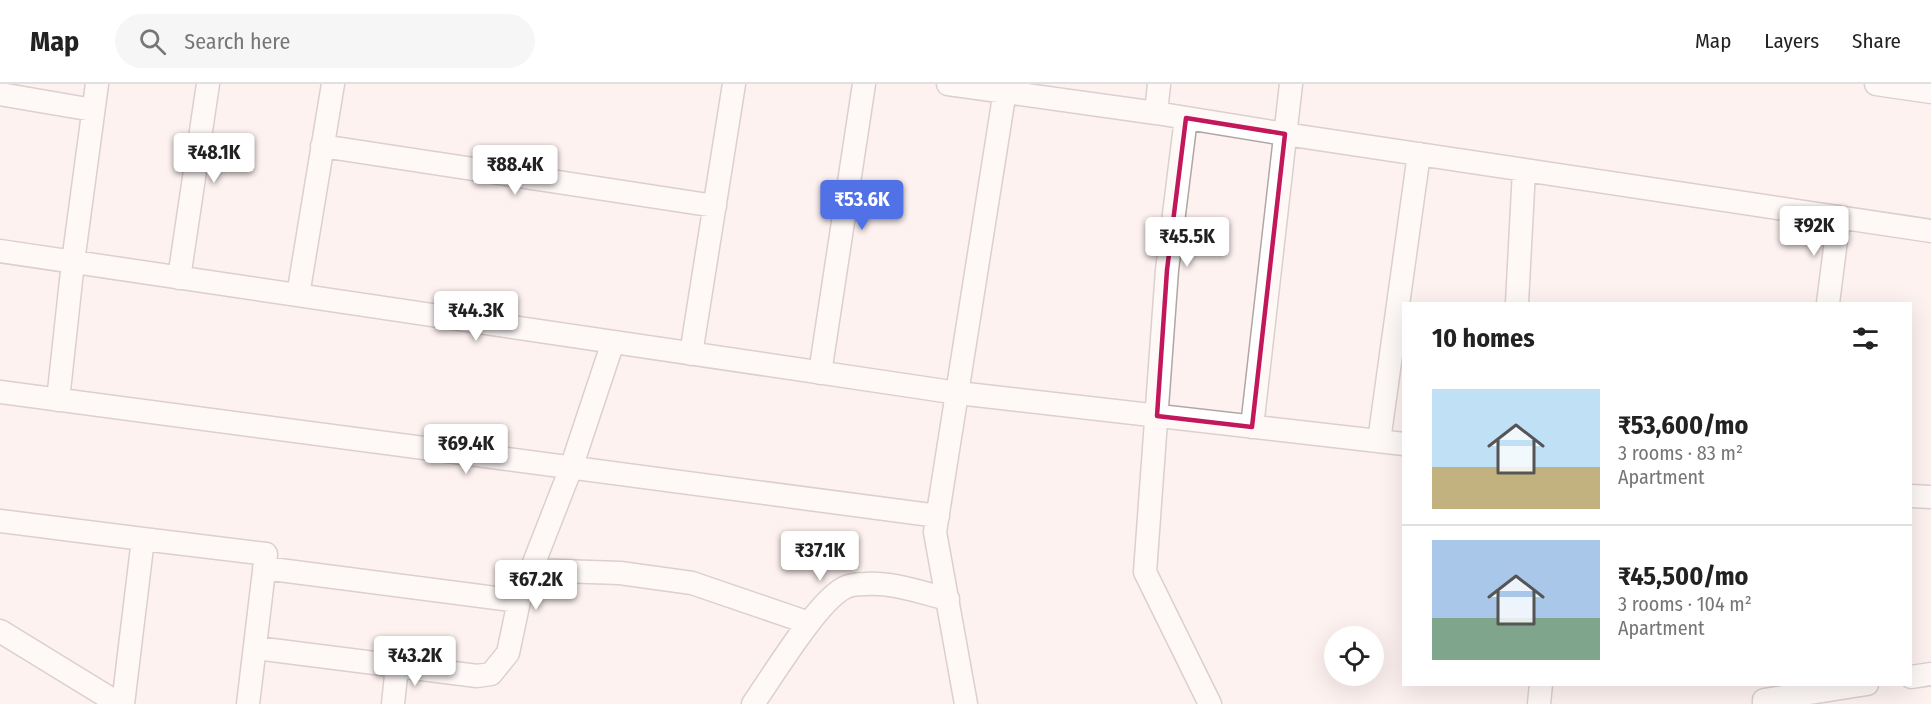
<!DOCTYPE html>
<meta charset="utf-8">
<style>
:root{--surface:#fff;--page:#f6f6f6;--text:#222;--muted:#767676;--line:#e0e0e0;--accent:#5072e6}
body{margin:0;font-family:"Fira Sans Condensed",sans-serif;background:var(--page);color:var(--text);height:100vh;display:flex;flex-direction:column;font-size:22px;white-space:nowrap}
*{box-sizing:border-box;margin:0}
p{font-size:20px;color:var(--muted)}
.icon{flex:none;width:33px;height:33px;fill:none;stroke:currentColor;stroke-width:2;stroke-linecap:round;stroke-linejoin:round}
.map{position:relative;flex:1;overflow:hidden}
.drawer{position:absolute;left:1402px;top:218px;width:510px;height:384px;display:flex;flex-direction:column;background:var(--surface);border-radius:0px;box-shadow:0 6px 24px #0002}
.drawer>*{flex:none}
.buttons{position:absolute;left:1324px;top:542px;display:grid;gap:12px}
.buttons a{display:grid;place-items:center;width:60px;height:60px;border-radius:50%;background:var(--surface);box-shadow:0 6px 24px #0002;font-size:30px}
.price{position:absolute;translate:-50% -51px;padding:0 14px;border-radius:6px;background:#fff;color:#222;font-size:20px;line-height:39px;filter:drop-shadow(0 2px 3px #0008)}
.price::after{content:'';position:absolute;left:50%;top:36px;width:18px;height:14px;margin-left:-9px;background:inherit;clip-path:polygon(0 0,100% 0,50% 100%)}
.price.selected{background:var(--accent);color:#fff}
ul{padding:0;list-style:none}
li{display:flex;align-items:center;gap:18px;height:150px;padding:0 30px}
li+li{border-top:2px solid var(--line)}
li span{display:grid;place-items:center;flex:none;width:168px;height:120px;border-radius:0px;color:#555}
li>.icon{margin-inline-start:auto}
span .icon{width:72px;height:72px;fill:#fffc;stroke-width:1}
li b{font-size:26px}
h2{display:flex;justify-content:space-between;align-items:center;height:72px;padding:0 30px;font-size:26px}
header{display:flex;align-items:center;gap:36px;box-sizing:border-box;height:84px;padding:0 30px;background:var(--surface);border-bottom:2px solid var(--line)}
header strong{font-size:28px}
nav{display:flex;gap:33px;margin-inline-start:auto;font-size:21px}
.search{width:420px;height:54px;background:var(--page);display:flex;align-items:center;gap:15px;box-sizing:border-box;padding:0 21px;border-radius:33px;color:var(--muted);font-size:22px}
.map>svg:first-child{display:block}
.lines{fill:none;stroke-linecap:round;stroke-linejoin:round}
.street-casing{stroke:#b1a6a5;stroke-width:25}
.street{stroke:#fff;stroke-width:22}
.marked{fill:none;stroke:#c2185b;stroke-width:4.5;stroke-linejoin:round}
</style>
<header>
<strong>Map</strong>
<div class="search"><svg class="icon" aria-label="search" viewBox="0 0 24 24"><circle cx="10" cy="10" r="6"/><path d="M15 15l6 6"/></svg>Search here</div>
<nav><a>Map</a><a>Layers</a><a>Share</a></nav>
</header>
<div class="map">
<svg width="1931" height="620" viewBox="0 0 1931 620">
<rect width="100%" height="100%" fill="#fdf2f0"/>
<g class="lines">
<defs>
<path id="street" d="M948,0L1156,29L1285,50L1931,147
M1876,0L1931,8
M0,10L93,26
M1156,29L1159,0
M1186,34L1167,186L1145,488L1210,620
M322,62L715,122
M0,167L958,309L1404,360
M179,194L208,0
M298,211L333,0
M1517,219L1524,86
M1828,219L1839,133
M691,270L734,0
M820,289L864,0
M0,308L938,432
M58,316L73,178L97,0
M1252,343L1291,0
M1379,357L1419,70
M1911,412L1931,413
M0,437L143,455L123,620
M143,455L266,470L248,620
M264,484L519,517L571,384L613,258
M531,486L620,489L692,499L809,539
M0,547L119,620
M256,564L477,592L491,590L508,569L519,517
M1911,593L1931,590
M393,620L397,582
M753,620C772,593 817,518 844,504C849,501 860,500 866,500C893,498 922,509 948,515
M966,620L935,448L1006,0
M1539,620L1541,600
M1764,620V616L1867,600"/>
</defs>
<use href="#street" class="street-casing"/>
<use href="#street" class="street"/>
</g>
<path d="M0 0H1931V620H0ZM1186,34L1285,50L1252,343L1157,332L1167,186Z" fill="#fdf2f0" fill-opacity=".55" fill-rule="evenodd"/>
<path class="marked" d="M1186,34L1285,50L1252,343L1157,332L1167,186Z"/>
</svg>
<div class="buttons">
<a><svg class="icon" aria-label="locate" viewBox="0 0 24 24"><circle cx="12" cy="12" r="6"/><path d="M12 2v4M12 18v4M2 12h4M18 12h4"/></svg></a>
</div>
<b class="price" style="left:214px;top:100px">₹48.1K</b>
<b class="price" style="left:515px;top:112px">₹88.4K</b>
<b class="price selected" style="left:862px;top:147px">₹53.6K</b>
<b class="price" style="left:1814px;top:173px">₹92K</b>
<b class="price" style="left:1187px;top:184px">₹45.5K</b>
<b class="price" style="left:476px;top:258px">₹44.3K</b>
<b class="price" style="left:466px;top:391px">₹69.4K</b>
<b class="price" style="left:820px;top:498px">₹37.1K</b>
<b class="price" style="left:536px;top:527px">₹67.2K</b>
<b class="price" style="left:415px;top:603px">₹43.2K</b>
<section class="drawer">
<h2>10 homes<svg class="icon" aria-label="filters" viewBox="0 0 24 24"><path d="M4 7h16M4 17h16"/><circle cx="9" cy="7" r="2"/><circle cx="15" cy="17" r="2"/></svg></h2>
<ul>
<li><span style="background:linear-gradient(#bfe0f5 65%,#c2b280 0)"><svg class="icon" aria-label="home" viewBox="0 0 24 24"><path d="M3 11l9-7 9 7M6 9v11h12V9"/></svg></span><div><b>₹53,600/mo</b><p>3 rooms · 83 m²</p><p>Apartment</p></div></li>
<li><span style="background:linear-gradient(#a9c7e8 65%,#7fa58c 0)"><svg class="icon" aria-label="home" viewBox="0 0 24 24"><path d="M3 11l9-7 9 7M6 9v11h12V9"/></svg></span><div><b>₹45,500/mo</b><p>3 rooms · 104 m²</p><p>Apartment</p></div></li>
</ul>
</section>
</div>
